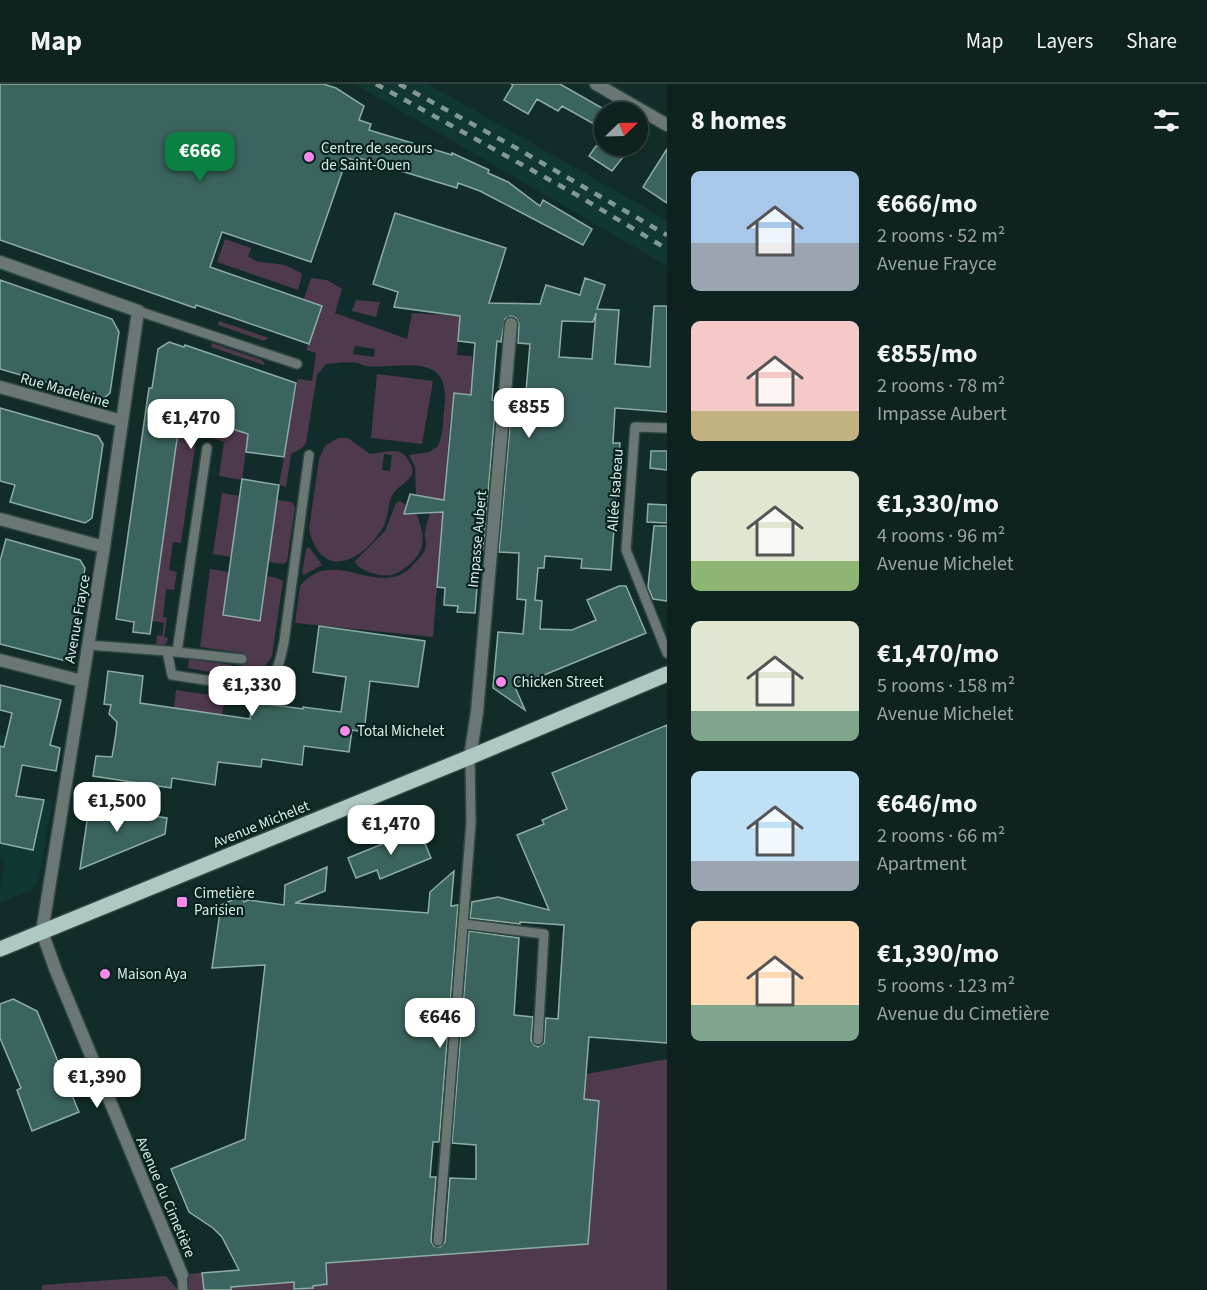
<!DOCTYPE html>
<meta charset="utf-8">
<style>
:root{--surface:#0e221f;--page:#172a28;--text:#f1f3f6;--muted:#9ba4a4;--line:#2e3f3d;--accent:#0b8043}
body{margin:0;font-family:"Source Sans 3",sans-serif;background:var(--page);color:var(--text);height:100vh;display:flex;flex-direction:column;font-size:22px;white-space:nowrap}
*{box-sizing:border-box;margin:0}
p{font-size:20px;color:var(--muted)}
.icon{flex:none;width:33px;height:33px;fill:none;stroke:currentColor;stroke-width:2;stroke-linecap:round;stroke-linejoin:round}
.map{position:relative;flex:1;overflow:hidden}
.panel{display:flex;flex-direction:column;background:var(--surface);width:540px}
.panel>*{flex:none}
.needle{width:39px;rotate:67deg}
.fabs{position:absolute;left:594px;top:18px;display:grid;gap:12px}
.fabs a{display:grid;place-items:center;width:54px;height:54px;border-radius:50%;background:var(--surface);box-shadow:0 3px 9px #0003,0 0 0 2px var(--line);font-size:30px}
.price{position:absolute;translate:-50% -51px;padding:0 14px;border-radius:12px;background:#fff;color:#222;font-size:20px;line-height:39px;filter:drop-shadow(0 2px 3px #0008)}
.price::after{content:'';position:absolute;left:50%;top:36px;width:18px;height:14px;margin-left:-9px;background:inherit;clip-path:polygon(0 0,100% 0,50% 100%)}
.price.selected{background:var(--accent);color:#fff}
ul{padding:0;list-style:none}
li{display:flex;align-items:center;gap:18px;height:150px;padding:0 24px}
li span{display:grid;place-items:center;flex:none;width:168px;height:120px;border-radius:9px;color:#555}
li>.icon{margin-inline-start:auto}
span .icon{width:72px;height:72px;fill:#fffc;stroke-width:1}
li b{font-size:26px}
h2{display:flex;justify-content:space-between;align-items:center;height:72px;padding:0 24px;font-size:26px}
header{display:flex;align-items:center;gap:36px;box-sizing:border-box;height:84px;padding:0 30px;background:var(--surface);border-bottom:2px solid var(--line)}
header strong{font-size:28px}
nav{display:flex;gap:33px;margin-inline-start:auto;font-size:21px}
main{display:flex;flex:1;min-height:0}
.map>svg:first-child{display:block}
.built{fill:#103732}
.green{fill:#4f394c;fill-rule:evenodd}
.building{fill:#3c645e;stroke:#8eaca6;stroke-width:1.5;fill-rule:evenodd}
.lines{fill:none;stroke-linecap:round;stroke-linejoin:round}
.service-casing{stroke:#2e4844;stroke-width:12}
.minor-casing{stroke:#2e4844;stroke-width:15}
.primary-casing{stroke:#2e4844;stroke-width:18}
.service{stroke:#6b7775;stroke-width:9}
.minor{stroke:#6b7775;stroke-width:12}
.primary{stroke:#aec9c4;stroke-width:15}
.rail{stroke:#839895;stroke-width:4.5;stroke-dasharray:8 8;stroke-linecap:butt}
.poi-dot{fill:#f888eb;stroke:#07231f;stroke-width:2}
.labels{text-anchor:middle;stroke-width:4.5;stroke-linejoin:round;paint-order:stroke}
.poi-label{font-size:15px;fill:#dbebe8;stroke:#07231f;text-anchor:start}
.street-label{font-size:15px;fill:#dbebe8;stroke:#07231f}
</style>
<header>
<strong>Map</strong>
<nav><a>Map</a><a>Layers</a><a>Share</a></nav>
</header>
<main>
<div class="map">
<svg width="667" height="1206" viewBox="0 0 667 1206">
<rect width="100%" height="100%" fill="#122d29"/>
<path class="built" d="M355,0H428L665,135L667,137V182Z
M0,649L26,656L16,712L52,718L39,794L31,806L0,819V807L5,776L0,774Z"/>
<path class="green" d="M225,155L251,164L248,172C259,182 274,177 287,182C292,184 296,187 301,189L302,191L298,206L217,178Z
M311,194L327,196L342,205L335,229L407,255L412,229L460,232L457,271L472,272L473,283L471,311L454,310L453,319L462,336L450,335L433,553L295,539L300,502C334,459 381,519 414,480C418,475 423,471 425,465C427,460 425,456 425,451C425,444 428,436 430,429L439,428L437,414L416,411L415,383L409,371L429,368L438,362C443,352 443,338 444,326C453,264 400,286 366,282C364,282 361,280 358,279C349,277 335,279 326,280L317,291L306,359L302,364L291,370L286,403L279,401L298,295L312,297L316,269L306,266L322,222L304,215ZM355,262L375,265L374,273L353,270Z
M356,216L380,218L376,233L352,227Z
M219,237L269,254L264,257L218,241Z
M212,259L262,276L265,280L264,281L211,263Z
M377,290L433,297L422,360L371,354Z
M181,328L248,350L242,396L219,392L224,358L197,349L181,459L173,458L169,486L177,488L174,506L166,505L163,533L167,534L164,553L168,554L167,558L163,562L156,561L157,551L162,552L164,539L152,537Z
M338,354H348L370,370C385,369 401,360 410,379C413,383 413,388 411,392C406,400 396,403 392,412C387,422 389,434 383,443C363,478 321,498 309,445L319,375L325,362ZM384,370L392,371L390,387L382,386Z
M222,409L239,412L231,473L213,470Z
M277,416L292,418L295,423L287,477L284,480L268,478Z
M400,417L406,421L404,430L416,429C420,438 424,452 422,462C420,473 403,488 392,491C382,493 358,488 355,477L385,447L396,419Z
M309,463L322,481L304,491L302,489L306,465Z
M210,485L229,488L223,531L259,537L266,492L277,494L283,497L272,572C256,603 216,588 188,584L189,575L232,581V584L241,585L243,569L200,563Z
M176,606L225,613L222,631L174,624Z
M667,975V1206H184L188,1205L187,1190L568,1161L581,991Z
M166,1192L178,1206H42V1201Z"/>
<path class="building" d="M0,0H323L336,4L364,22L359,36L371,40L369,46L452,71V69L489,86L488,89L508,98L540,122L543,116L592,145L583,161L480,107L458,99L457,104L358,74L357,77L347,74L311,178L222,148L210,183L322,222L309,260L196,221L195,224L0,156Z
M511,0H560L609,28H604V37L601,44L562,22L558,27L537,15L528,30L504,16L513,1Z
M596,62H632L612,87L589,72Z
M667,65V119L643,103Z
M395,129L506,164L489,219L540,220L546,201L580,211L585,194L605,201L597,225L619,226L615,280L650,283L654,222H667V328L615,324L613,359H620L611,486L581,484L582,475L545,472L544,484H538L535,516L542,517L540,545L572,546L596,536L587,516L619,502H626L646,549L515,603L525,626L493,604L498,548L523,550L526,516L517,515L519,469L499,468L512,318L525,319L530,260L518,259L519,240L516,234L511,232L505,235L501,258L497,257L492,316L496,317L483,466H480L475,529L457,528L458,522L444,521L445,504L437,503L443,428L404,430L410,410L444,416L454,309L471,311L475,259L458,257L460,232L394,223L398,208L373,200ZM596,229L592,275L559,273L562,237L593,238Z
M0,196L112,235L119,248L110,309L103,315L0,285Z
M169,258L184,263L185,261L296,299L284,373L246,368L248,350L182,328L176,362L150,550L133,548L134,538L116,535L149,304H152L158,265Z
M0,324L98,352L103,360L92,434L85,439L10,418L15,401L0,397Z
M651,367H667V386L650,384Z
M242,395L279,401L260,537L223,531Z
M648,420L667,421V439L647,438Z
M654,442H667V517L653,515L648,503Z
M6,455L80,476L85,484L72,571L66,577L0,560V477Z
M319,542L425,557L418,603L370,597L364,648L352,646L349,668L304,662L302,681L262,675L261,683L218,678L215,701L172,694L171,704L93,692L96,672L112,673L116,649L117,638L109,630L111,621L104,620L108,587L143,592L140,619L250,635L252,618L303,625V623L341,628L346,593L313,588Z
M0,601L61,616L50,661L60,664L56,687L22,681L16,712L44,716L33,766L0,759V662L4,663L12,629L0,626Z
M667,641V959L589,953L584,1015L599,1017L588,1160L326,1179L327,1200L313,1202V1204L294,1205V1198L231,1203V1206H204L202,1189L239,1186L222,1153L213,1144L189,1128L171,1085L245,1055L265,881L212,884L221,821L241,812L244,818L248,816L284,821L285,801L327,783L325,807L295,819L428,829L430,808L454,787L451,822L458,821L439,1058H433L430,1093H436L431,1157L434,1162L440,1163L445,1158L450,1094L476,1095V1061L452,1059L469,847L519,854L514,931L533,933L531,956L534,961L538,963L544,959L546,934L558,935L564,841L520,838V840L470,834L472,818L498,813L549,826L517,751L544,740L542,736L567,725L552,689Z
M89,723L167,734L165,750L80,785Z
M419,745L431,774L380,795L377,786L356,794L348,774Z
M13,915L37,927L79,1028L32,1047L17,1006L21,1004L0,954V920Z"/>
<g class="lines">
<defs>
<path id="service" d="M138,227L297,280
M667,344L635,343L626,466L667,569
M88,561L167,567L242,575
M167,567L172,591L252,603C278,597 279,581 284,558L309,371
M177,568L207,364
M464,840L544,850L538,956
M438,1157L471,739L470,673
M182,1191L183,1206"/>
<path id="minor" d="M596,0L667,41
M0,178L138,227L104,463L42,848L56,887L182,1191
M0,303L122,337
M0,435L104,463
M0,576L82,597
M470,673L477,628L511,240"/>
<path id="primary" d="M0,865L470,673L667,590"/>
</defs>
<use href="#service" class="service-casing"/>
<use href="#minor" class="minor-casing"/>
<use href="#primary" class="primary-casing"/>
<use href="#service" class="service"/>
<use href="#minor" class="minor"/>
<use href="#primary" class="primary"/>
<path class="rail" d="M376,0L577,111L667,165
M399,0L518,65L667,151"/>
</g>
<g class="poi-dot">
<circle cx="309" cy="73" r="6"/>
<circle cx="501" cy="598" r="6"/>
<circle cx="345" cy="647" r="6"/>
<rect x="176" y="812" width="12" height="12" rx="3"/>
<circle cx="105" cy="890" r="6"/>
</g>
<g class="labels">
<g class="poi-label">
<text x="321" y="69">Centre de secours<tspan x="321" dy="17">de Saint-Ouen</tspan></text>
<text x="513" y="603">Chicken Street</text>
<text x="357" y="652">Total Michelet</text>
<text x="194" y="814">Cimetière<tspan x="194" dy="17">Parisien</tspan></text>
<text x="117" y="895">Maison Aya</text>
</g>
<g class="street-label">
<text transform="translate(65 306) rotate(16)" y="5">Rue Madeleine</text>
<text transform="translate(615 406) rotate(-86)" y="5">Allée Isabeau</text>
<text transform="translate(477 455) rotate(-85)" y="5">Impasse Aubert</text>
<text transform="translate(77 535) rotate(-80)" y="5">Avenue Frayce</text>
<text transform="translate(261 740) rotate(-22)" y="5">Avenue Michelet</text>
<text transform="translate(166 1113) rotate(67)" y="5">Avenue du Cimetière</text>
</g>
</g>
</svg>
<div class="fabs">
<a><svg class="needle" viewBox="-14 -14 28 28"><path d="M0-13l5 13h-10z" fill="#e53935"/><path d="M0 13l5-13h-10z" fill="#9ba4a4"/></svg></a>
</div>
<b class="price selected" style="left:200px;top:99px">€666</b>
<b class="price" style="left:529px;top:355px">€855</b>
<b class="price" style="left:191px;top:366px">€1,470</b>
<b class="price" style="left:252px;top:633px">€1,330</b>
<b class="price" style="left:117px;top:749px">€1,500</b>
<b class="price" style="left:391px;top:772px">€1,470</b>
<b class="price" style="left:440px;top:965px">€646</b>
<b class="price" style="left:97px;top:1025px">€1,390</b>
</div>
<section class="panel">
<h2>8 homes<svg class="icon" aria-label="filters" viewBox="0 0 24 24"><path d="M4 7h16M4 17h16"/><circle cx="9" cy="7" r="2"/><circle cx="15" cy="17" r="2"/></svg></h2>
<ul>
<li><span style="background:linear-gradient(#a9c7e8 60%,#9aa5b1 0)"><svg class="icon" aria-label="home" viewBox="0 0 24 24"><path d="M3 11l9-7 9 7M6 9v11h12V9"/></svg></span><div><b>€666/mo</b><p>2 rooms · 52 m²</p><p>Avenue Frayce</p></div></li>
<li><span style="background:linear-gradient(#f6c9c9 75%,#c2b280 0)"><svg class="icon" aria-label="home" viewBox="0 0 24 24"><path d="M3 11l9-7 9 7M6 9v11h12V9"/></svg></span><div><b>€855/mo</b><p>2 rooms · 78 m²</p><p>Impasse Aubert</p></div></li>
<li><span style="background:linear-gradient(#dfe7d0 75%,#8fb573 0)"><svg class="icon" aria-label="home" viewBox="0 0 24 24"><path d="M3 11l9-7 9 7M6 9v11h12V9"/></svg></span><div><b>€1,330/mo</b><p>4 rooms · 96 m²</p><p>Avenue Michelet</p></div></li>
<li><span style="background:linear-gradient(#dfe7d0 75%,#7fa58c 0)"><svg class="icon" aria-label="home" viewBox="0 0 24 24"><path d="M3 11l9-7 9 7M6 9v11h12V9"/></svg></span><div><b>€1,470/mo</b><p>5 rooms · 158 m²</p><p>Avenue Michelet</p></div></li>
<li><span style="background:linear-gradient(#bfe0f5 75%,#9aa5b1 0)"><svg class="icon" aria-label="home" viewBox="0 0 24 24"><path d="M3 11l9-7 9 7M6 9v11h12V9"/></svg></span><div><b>€646/mo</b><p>2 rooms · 66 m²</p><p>Apartment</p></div></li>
<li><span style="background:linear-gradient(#ffd9b3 70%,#7fa58c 0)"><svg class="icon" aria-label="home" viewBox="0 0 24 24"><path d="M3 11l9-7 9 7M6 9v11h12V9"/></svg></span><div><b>€1,390/mo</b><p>5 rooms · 123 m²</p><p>Avenue du Cimetière</p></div></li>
</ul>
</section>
</main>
